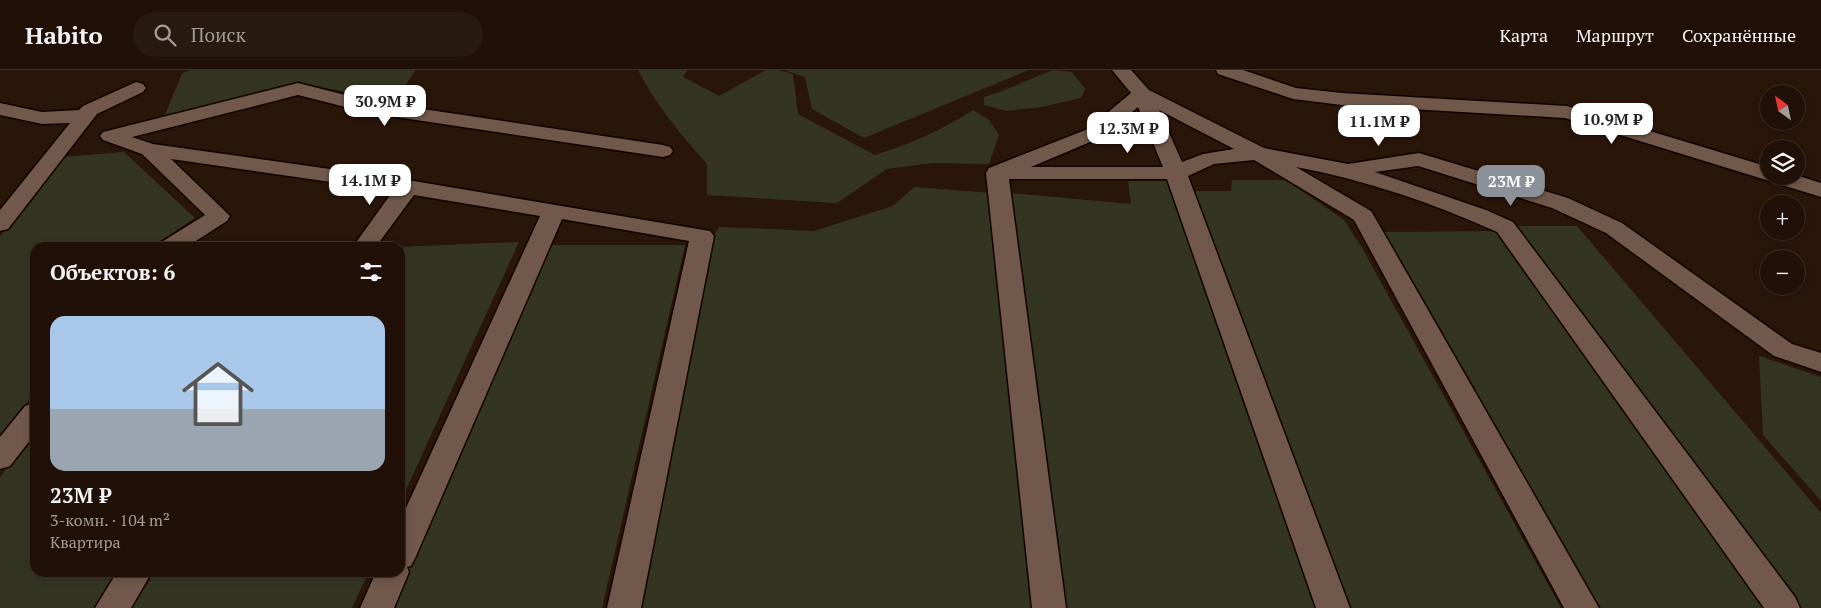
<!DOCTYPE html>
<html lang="ru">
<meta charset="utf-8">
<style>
:root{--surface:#201007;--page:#281911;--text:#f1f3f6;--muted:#a29d9b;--line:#3d3028;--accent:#8c9099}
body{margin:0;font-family:"PT Serif",serif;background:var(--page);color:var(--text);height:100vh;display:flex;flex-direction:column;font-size:19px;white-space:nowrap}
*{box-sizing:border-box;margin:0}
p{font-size:16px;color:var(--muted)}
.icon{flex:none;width:28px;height:28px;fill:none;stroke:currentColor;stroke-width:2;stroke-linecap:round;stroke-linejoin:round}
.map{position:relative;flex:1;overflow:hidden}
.side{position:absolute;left:30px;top:172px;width:375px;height:335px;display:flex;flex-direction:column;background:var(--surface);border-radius:15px;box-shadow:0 2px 8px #0003,0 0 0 1px var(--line)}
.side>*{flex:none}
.needle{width:32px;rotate:327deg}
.controls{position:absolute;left:1760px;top:15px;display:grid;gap:10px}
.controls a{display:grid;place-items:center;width:45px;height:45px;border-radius:50%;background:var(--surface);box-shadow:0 2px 8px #0003,0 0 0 1px var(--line);font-size:25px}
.price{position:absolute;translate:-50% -42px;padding:0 11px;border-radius:10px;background:#fff;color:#222;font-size:16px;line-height:32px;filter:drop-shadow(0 1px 2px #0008)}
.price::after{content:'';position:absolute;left:50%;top:30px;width:15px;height:11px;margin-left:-8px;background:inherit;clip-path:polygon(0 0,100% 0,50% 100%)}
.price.selected{background:var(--accent);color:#fff}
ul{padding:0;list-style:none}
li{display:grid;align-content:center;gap:10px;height:265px;padding:0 20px}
li span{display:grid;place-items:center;height:155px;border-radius:15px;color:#555}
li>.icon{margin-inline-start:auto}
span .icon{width:90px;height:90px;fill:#fffc;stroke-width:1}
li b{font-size:21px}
h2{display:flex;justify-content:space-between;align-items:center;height:60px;padding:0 20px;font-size:21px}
header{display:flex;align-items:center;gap:30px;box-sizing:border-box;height:70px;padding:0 25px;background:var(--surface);border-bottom:1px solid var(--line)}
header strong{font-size:24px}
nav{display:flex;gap:28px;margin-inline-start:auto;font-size:18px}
.search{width:350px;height:45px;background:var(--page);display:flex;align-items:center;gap:12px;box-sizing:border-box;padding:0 18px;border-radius:28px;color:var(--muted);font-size:19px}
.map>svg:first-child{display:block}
.green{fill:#343521}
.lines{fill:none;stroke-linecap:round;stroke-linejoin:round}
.minor-casing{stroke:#110200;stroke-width:3}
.minor{fill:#71584a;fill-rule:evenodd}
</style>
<header>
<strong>Habito</strong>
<div class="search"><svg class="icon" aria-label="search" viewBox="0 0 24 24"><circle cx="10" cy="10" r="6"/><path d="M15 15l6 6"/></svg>Поиск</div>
<nav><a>Карта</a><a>Маршрут</a><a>Сохранённые</a></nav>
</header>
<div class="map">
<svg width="1821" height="538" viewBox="0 0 1821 538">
<rect width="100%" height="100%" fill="#2a1509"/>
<path class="green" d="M191,0H416L402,20L375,27L304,14L163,50L182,3Z
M638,0H688L683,7L719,26L766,0H778L793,4L798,44L875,85C910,74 942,60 973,40L989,50L999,65L989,94L932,93L887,99L837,133L707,125V94C681,65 656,35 638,0Z
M785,0H1029L864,68L812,39L805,7Z
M1053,0L1072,2L1085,19L1081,28L1041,37L1006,41L984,35V27C1008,20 1029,9 1053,0Z
M124,82L195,148L151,177L35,178V322L0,367V166L63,87Z
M1232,110H1286L1344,150L1361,176L1561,538H1345L1193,121H1231Z
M1128,111H1168L1318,538H1065L1010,123L1131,134Z
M914,117L991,123L1037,538H629L711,168L720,157L814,161L893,136Z
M1514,156H1577L1821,443V538H1794Z
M1499,161L1768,538H1591L1379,162Z
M519,172L400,433V178H373Z
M540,175H685L602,538H380L400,502Z
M1759,286L1821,307V431L1763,365Z
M35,361V502L120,503L96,538H0V407Z
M154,503V502L368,503L352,538H132Z"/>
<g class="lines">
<defs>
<path id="minor" d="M1112,0H1131L1149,20L1264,78L1348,94L1419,83L1568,128L1622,153L1792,274L1821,283V302L1774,286L1606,163L1552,138L1418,96L1375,102L1486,140L1513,152L1795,527L1800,538H1764L1497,162C1433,133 1365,110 1296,97L1371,141L1374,146L1599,538H1564L1354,150L1254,90L1214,94L1188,106L1350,538H1316L1167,109H1009L1066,538H1032L986,103L989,98L1088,59L1131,23ZM1138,37L1163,97H1031L1102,67ZM1159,40L1234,79L1203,84L1182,92Z
M1216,0H1243L1296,18L1342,23L1567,36L1769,97V106L1796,105L1821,113V127L1565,48L1342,35L1293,29L1218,4Z
M136,12L143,14L146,18L143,22L97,44L8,159L0,161V140L70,53L42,54L0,45V33L42,42L79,40L83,36Z
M298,13L369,31L663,75L670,77L673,81L670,85L663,87L369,43L298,25L132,67L153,74L408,110L710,161L714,166L641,538H607L689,171L562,149L416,486L411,496L407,497L409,502L394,538H360L376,502H400V451L540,146L414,125L375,178H352L393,121L171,89L230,146L227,151L185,178H157L160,173L205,145L142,84L103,70L100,66L103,62Z
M35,333V364L10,396L0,399V367L25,336Z
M117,502H152L131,538H95Z"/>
</defs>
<use href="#minor" class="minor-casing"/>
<use href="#minor" class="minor"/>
</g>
</svg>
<div class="controls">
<a><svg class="needle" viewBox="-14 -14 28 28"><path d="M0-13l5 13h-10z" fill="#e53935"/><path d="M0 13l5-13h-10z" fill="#a29d9b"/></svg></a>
<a><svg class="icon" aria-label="layers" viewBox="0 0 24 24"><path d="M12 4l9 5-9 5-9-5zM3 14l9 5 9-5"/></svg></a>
<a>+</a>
<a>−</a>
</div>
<b class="price" style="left:385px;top:57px">30.9M ₽</b>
<b class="price" style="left:1612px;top:75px">10.9M ₽</b>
<b class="price" style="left:1379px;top:77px">11.1M ₽</b>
<b class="price" style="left:1128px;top:84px">12.3M ₽</b>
<b class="price" style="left:370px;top:136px">14.1M ₽</b>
<b class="price selected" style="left:1511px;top:137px">23M ₽</b>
<section class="side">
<h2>Объектов: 6<svg class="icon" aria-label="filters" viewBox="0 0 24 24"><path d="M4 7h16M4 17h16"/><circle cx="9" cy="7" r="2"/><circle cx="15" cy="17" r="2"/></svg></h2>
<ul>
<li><span style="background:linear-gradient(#a9c7e8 60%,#9aa5b1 0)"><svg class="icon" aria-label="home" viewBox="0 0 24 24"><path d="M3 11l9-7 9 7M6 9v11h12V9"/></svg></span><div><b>23M ₽</b><p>3-комн. · 104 m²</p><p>Квартира</p></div></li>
</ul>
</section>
</div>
